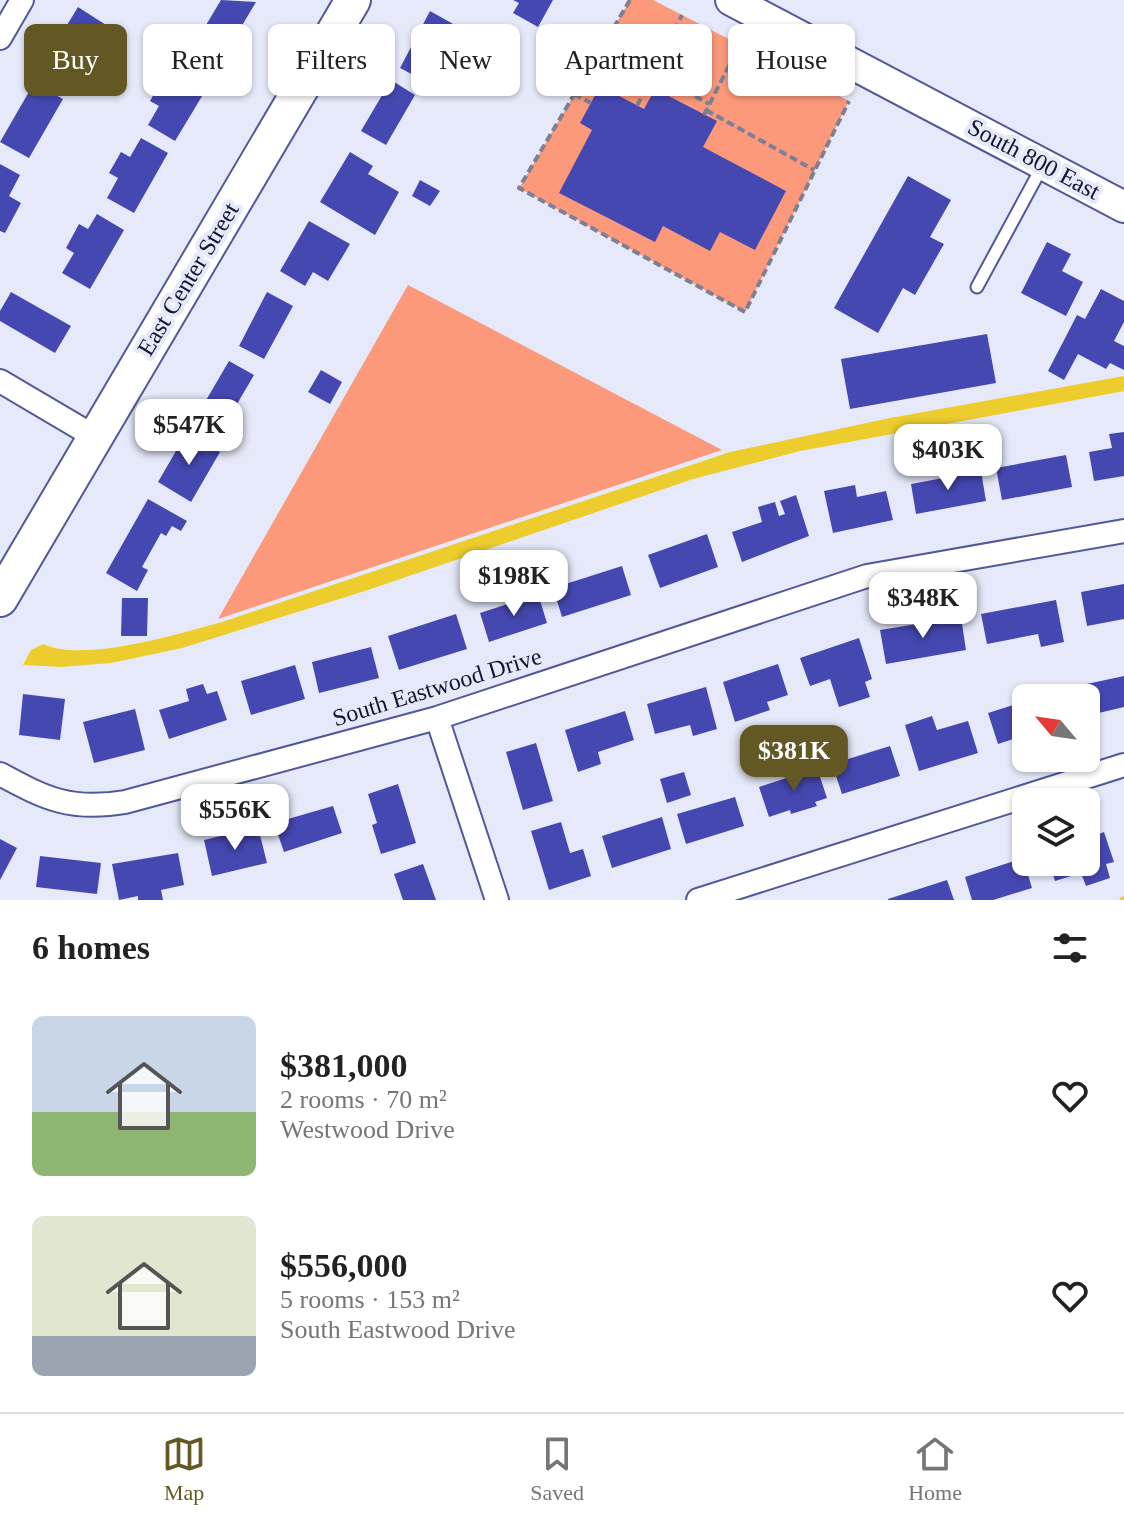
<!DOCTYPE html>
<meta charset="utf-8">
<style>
:root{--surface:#fff;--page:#f2f2f2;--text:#222;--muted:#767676;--line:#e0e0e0;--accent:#635824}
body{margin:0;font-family:"Times New Roman",serif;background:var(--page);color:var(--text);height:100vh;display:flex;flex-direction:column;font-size:30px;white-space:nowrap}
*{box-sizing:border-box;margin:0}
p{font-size:26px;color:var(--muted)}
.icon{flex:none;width:44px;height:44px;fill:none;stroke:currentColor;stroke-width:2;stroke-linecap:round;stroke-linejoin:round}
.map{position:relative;height:900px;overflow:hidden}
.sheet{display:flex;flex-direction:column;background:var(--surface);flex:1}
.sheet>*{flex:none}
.banner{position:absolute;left:24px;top:24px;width:1076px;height:72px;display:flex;gap:16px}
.needle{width:52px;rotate:299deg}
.fabs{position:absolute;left:1012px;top:684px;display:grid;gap:16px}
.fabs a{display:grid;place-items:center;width:88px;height:88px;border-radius:12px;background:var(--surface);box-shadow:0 2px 6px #0004;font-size:40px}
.price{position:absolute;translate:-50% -68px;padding:0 18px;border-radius:16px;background:#fff;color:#222;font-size:26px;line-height:52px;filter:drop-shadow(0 2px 4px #0008)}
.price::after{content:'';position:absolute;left:50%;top:48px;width:24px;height:18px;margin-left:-12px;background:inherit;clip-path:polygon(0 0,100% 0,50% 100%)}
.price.active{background:var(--accent);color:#fff}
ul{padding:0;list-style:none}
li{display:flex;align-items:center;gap:24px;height:200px;padding:0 32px}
li span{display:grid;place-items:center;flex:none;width:224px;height:160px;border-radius:12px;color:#555}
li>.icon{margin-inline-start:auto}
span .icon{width:96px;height:96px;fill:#fffc;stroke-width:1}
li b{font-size:34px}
h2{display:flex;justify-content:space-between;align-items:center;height:96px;padding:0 32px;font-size:34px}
.chip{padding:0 28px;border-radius:12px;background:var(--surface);box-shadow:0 2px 6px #0004;font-size:28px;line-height:72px}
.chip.active{background:var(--accent);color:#fff}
.tabs{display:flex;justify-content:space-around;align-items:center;height:112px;border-top:2px solid var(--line);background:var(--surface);font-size:22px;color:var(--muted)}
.tabs a{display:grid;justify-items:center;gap:4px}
.tabs .active{color:var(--accent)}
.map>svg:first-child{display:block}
.green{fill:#fc997b}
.water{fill:#eccd2d}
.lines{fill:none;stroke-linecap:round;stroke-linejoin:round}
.stream{stroke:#eccd2d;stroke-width:7}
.building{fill:#4648b2}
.service-casing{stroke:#51599a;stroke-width:15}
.minor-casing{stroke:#51599a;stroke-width:26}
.secondary-casing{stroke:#51599a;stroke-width:34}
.primary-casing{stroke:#51599a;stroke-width:38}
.path{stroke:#7d8095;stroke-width:4;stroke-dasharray:8 4;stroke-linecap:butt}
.service{stroke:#fff;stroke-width:11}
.minor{stroke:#fff;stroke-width:22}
.secondary{stroke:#fff;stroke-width:30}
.primary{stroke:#fff;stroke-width:34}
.labels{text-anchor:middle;stroke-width:8;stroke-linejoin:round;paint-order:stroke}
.street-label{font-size:24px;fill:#12152f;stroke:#e6e9f9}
</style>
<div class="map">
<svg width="1124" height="900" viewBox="0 0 1124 900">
<rect width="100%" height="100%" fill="#e6e9f9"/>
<path class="green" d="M630,0H653L849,101L745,312L519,188Z
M408,285L722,450L218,619Z"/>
<path class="water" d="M1124,376V391L800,451L693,479L365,591L182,648L111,663L61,667L23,665L31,650L43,644C84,663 178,634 222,622L730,452L890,418Z"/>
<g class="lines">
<path class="stream" d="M1123,900H1124"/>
</g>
<path class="building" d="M221,0L256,2L221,61L194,45Z
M513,0H553L538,27L513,13L519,3Z
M78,7L106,25L72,84L42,66Z
M430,11L455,25L450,34L461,40L436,87L400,68Z
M185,62L213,78L175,141L148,125L159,106L150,101L160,83L169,89Z
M391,80L415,95L386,145L361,131Z
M34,83L63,99L29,158L0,142Z
M600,86L644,109L655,89L717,121L703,147L786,191L755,250L720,232L710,251L663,226L655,242L559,193L592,130L580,123Z
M141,138L168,153L134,213L107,198L118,178L109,173L121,152L130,157Z
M350,152L373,166L368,174L399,192L375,235L320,202Z
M0,164L20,175L9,196L21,203L5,233L0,231Z
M908,176L951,200L930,237L944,244L915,295L903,288L878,333L834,308Z
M420,180L440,191L430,206L412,196Z
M97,214L124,230L90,289L62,273L74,253L66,248L79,224L88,229Z
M309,221L350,244L328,281L313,272L305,286L280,271Z
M1047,242L1071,254L1062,271L1083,282L1066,316L1021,293Z
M1101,289L1124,301V322L1114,341L1124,346V370L1110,363L1106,369L1078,354L1064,380L1048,371L1077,315L1085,319Z
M11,292L71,326L55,353L0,321V311Z
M267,292L293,306L264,359L239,346Z
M987,334L996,383L850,409L841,359Z
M229,361L254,375L223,428L198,414Z
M321,370L342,382L330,404L308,392Z
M187,432L220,452L191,502L158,482Z
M1124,432V476L1094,481L1089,452L1112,448L1109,434Z
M1066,455L1072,487L1002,500L996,468Z
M981,471L986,501L916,514L911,484Z
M855,485L857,497L886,491L893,520L833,533L824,491Z
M796,495L809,536L742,562L732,532L762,522L758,507L775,502L779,516L785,514L780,501Z
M148,499L187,521L181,531L172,526L166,536L161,533L142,567L148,570L137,591L106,573Z
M707,534L718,567L660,588L648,555Z
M622,566L631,595L562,617L553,588Z
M1124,584V619L1087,626L1081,592Z
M538,594L547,623L489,642L480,613Z
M122,598H148L147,636H121Z
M1056,600L1064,642L1041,647L1038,634L987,644L981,614Z
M456,614L467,649L399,670L388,636Z
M961,617L966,650L886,664L880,630Z
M859,638L872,679L865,682L870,697L839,707L830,679L810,686L800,658Z
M371,647L379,678L319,693L312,662Z
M778,664L788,695L767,702L770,710L735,722L723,682Z
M295,665L305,699L251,715L241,681Z
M1124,676V707L1086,716V698H1070L1068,688Z
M203,684L207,694L217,691L227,720L169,739L159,710L189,701L186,689Z
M706,687L717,729L693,736L690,725L655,734L647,704Z
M23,694L65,699L60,740L19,735Z
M1026,701V735L998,744L988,713Z
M135,709L145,750L94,763L83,722Z
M625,711L634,740L598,752L601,764L578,772L565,730Z
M932,716L937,730L968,721L978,753L919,771L905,725Z
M536,743L553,801L523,810L506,752Z
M890,746L900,776L842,794L832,764Z
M817,768L827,798L815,802L817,806L791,814L790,810L769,817L759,787Z
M684,772L691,795L667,803L660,779Z
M398,784L416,843L381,854L372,825L377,823L368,794Z
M735,797L744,826L686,844L677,814Z
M333,806L342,833L284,852L274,823Z
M662,817L671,849L612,868L602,836Z
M561,822L570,853L583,849L591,876L549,890L531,831Z
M258,827L267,863L212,876L204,840Z
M1104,832L1114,862L1106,864L1110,878L1086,886L1081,873L1055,881L1049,862H1086V839Z
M0,839L17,848L0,880Z
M178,853L184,885L161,890L163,900H138V896L119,900L112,864Z
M40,856L101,863L97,894L36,887Z
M1023,858L1032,888L993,900H972L965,877Z
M423,864L436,900H403L394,874Z
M947,880L954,900H888V899Z"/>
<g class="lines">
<defs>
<path id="service" d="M977,287L1043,165"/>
<path id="minor" d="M0,38L22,0
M0,381L95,437
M437,718L497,900
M0,774C46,799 71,811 125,802L437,718L867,576L1124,531
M698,900L1124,765"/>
<path id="secondary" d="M731,0L1124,207"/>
<path id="primary" d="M0,599L353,0"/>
</defs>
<use href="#service" class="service-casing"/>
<use href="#minor" class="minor-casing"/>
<use href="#secondary" class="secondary-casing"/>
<use href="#primary" class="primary-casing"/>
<path class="path" d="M630,0L519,188L745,312L849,101
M593,62L645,90
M653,73L709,104
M574,94L591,103
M637,106L682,15
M706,110L814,170
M704,115L740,44"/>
<use href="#service" class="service"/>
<use href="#minor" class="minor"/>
<use href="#secondary" class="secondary"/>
<use href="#primary" class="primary"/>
</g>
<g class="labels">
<g class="street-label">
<text transform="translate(1034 159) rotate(28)" y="8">South 800 East</text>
<text transform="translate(188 279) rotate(-59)" y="8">East Center Street</text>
<text transform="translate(437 687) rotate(-17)" y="8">South Eastwood Drive</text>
</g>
</g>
</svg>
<div class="fabs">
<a><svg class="needle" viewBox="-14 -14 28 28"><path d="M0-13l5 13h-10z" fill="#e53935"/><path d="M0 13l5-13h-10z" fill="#767676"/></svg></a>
<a><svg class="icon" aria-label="layers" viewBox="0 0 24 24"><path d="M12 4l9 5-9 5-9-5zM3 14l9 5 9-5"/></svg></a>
</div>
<b class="price" style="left:189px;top:467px">$547K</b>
<b class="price" style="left:948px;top:492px">$403K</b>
<b class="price" style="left:514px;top:618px">$198K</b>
<b class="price" style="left:923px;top:640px">$348K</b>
<b class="price active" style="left:794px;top:793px">$381K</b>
<b class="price" style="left:235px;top:852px">$556K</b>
<div class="banner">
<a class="chip active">Buy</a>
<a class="chip">Rent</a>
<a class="chip">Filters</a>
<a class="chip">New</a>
<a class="chip">Apartment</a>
<a class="chip">House</a>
</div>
</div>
<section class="sheet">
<h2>6 homes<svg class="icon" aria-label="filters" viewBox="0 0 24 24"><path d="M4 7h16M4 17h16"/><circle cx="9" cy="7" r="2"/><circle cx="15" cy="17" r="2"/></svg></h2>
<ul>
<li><span style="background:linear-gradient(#c9d6e8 60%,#8fb573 0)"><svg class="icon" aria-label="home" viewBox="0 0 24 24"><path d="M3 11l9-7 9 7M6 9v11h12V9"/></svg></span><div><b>$381,000</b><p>2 rooms · 70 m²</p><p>Westwood Drive</p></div><svg class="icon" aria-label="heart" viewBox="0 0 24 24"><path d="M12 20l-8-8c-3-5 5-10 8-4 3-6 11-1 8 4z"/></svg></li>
<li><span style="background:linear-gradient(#dfe7d0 75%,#9aa5b1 0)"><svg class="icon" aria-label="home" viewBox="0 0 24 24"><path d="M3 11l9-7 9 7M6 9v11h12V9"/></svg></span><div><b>$556,000</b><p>5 rooms · 153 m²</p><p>South Eastwood Drive</p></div><svg class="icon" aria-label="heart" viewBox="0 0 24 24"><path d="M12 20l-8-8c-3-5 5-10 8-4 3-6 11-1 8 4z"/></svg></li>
</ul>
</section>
<nav class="tabs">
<a class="active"><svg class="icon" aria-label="map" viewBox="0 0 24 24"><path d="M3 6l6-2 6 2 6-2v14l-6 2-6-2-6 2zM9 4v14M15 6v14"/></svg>Map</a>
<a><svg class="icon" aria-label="saved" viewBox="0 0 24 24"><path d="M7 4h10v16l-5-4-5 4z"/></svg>Saved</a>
<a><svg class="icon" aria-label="home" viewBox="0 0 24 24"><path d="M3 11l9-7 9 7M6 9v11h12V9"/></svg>Home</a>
</nav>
